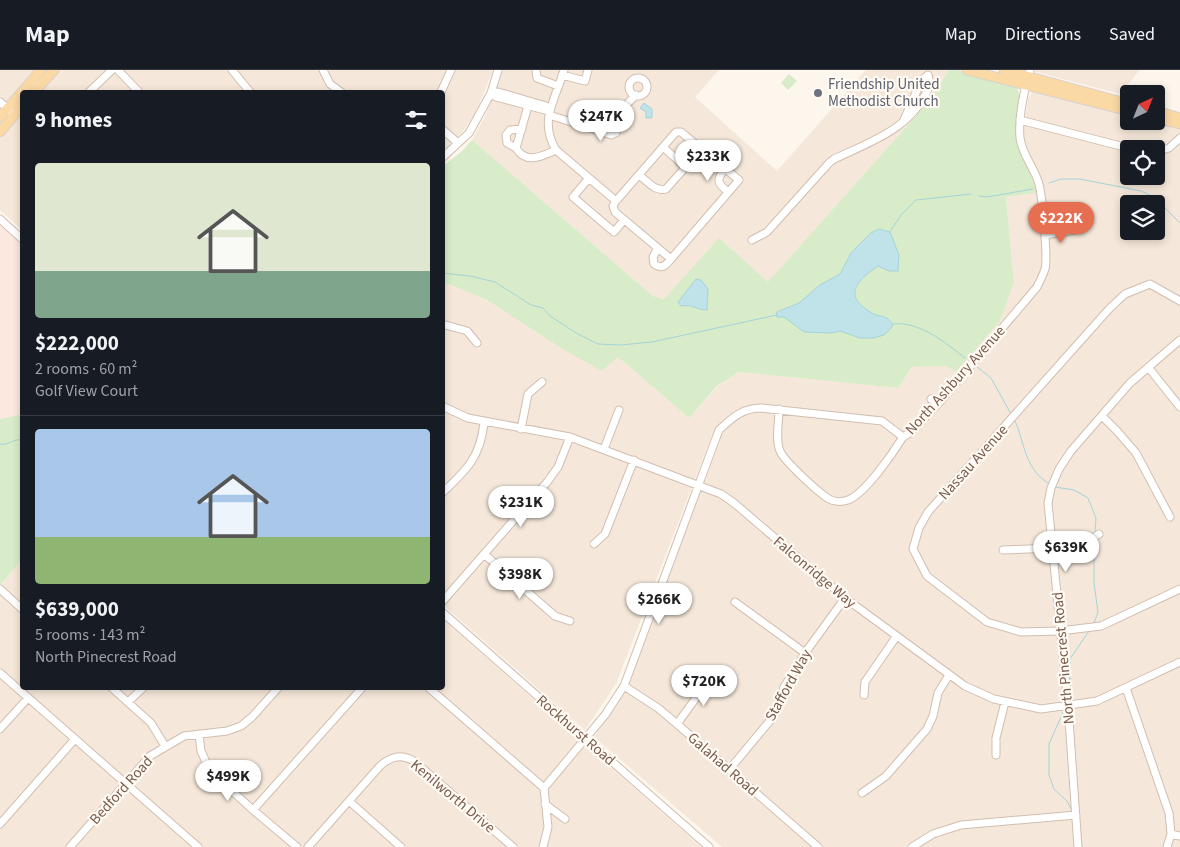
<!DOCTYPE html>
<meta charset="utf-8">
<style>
:root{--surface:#171b24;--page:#20242c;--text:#f1f3f6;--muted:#9ea1a6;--line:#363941;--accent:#e76f51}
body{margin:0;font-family:"Source Sans 3",sans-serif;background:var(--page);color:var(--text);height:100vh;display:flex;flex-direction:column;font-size:19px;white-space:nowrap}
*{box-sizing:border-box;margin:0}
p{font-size:16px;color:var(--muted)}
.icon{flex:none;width:28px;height:28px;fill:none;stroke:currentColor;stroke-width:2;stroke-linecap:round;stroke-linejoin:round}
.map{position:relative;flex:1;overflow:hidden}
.side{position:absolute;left:20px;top:20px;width:425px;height:600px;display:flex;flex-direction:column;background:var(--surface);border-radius:5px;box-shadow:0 2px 8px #0003}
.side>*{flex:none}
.needle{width:32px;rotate:43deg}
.buttons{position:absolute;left:1120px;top:15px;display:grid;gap:10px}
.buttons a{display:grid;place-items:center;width:45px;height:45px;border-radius:5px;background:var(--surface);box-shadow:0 2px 8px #0003;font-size:25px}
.price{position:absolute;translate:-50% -42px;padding:0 11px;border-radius:18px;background:#fff;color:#222;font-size:16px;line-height:32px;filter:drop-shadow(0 1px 2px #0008)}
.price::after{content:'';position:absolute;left:50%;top:30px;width:15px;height:11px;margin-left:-8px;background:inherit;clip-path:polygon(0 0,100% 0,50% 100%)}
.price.current{background:var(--accent);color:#fff}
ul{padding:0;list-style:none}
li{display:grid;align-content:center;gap:10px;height:265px;padding:0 15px}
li+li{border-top:1px solid var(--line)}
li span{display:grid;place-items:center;height:155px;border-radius:5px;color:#555}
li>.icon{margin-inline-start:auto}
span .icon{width:90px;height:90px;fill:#fffc;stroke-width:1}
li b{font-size:21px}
h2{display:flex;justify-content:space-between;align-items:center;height:60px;padding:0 15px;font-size:21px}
header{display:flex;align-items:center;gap:30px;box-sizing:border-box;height:70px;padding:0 25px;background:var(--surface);border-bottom:1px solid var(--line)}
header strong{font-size:24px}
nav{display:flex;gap:28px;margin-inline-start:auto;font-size:18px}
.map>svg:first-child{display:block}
.residential{fill:#f5e8da;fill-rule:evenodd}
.commercial{fill:#fde8e0}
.green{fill:#d8ecc9}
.water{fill:#bfe3e8;stroke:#a5d3da}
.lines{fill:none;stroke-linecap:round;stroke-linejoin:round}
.stream{stroke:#a5d3da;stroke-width:1}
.minor-casing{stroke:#d1beb0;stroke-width:9}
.major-casing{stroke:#dad1cd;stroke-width:11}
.minor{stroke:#fff;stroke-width:7}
.major{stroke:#fbd9a5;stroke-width:9}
.worship-dot{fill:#6b7280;stroke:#fffaf3;stroke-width:2}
.labels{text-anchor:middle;stroke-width:4.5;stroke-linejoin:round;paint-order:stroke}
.worship-label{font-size:15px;fill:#5b616d;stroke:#fffaf3;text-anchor:start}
.street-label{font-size:15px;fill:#7a5c4d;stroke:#fffaf3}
</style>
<header>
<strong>Map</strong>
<nav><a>Map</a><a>Directions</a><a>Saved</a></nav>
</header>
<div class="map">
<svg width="1180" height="777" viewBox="0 0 1180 777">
<rect width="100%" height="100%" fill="#fdf6ec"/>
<path class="residential" d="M0,0H34L0,40Z
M60,0H493L476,42L463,61L443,81L442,22H40Z
M502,0H719L695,27L777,101L866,0H949L934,24L916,46L768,213L667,227L663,229L653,226L472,70L483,50L497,19Z
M1028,0H1140L1120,24Z
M1033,21L1129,44V51H1156L1180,57V777H722L594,667L625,623L721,369L712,365L616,614L585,660L443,535V215L449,214L618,287L689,348L718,316L739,302L898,318L912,297L946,296L951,298L1014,212L1006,127L1044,122L1042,113L1026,79L1023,65L1028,28ZM1129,79H1156V106H1129ZM1129,134H1156V161H1129Z
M22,43V160L0,140V69Z
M22,490V618H442L443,549L701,777H0V515Z"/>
<path class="commercial" d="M0,155L22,175V341L19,345L0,349Z"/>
<path class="green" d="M949,0H958L1016,16C1024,28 1015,46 1016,59C1018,82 1031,100 1037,123L1006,127L1014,212L1000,251L956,302L946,296L912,297L898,318L739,302L717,316L689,348L618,287L602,301L561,278L489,231L449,214L443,215V96L461,82L472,70L653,226L663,229L667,226L719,168L768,212L916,46L934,24Z
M789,4L797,11L788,20L781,13Z
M22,341V490L0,515V349L19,345Z"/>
<path class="water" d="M644,33L652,39V48H646V42L640,38Z
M879,159L890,162L899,185L898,201H889L878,196C856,211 842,226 872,243C881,249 883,242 893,254L891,258L884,265L873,268H860L840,261L831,263L804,262L784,247H777L776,243L779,241L799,233L820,215L840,204L851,183L871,163Z
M696,209L701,210L708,219L707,240C697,240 692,234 681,236L678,232Z"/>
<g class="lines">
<path class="stream" d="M1049,113L1061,109H1080L1141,121L1154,127L1180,153
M979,126L987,127L1033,119
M889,163L902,144L916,130L971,124
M442,203L470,206L495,212L531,235L543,238L550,246L576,263L598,274L620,275L652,272L777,245
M893,254C919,251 945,272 965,288
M976,296L991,308L1011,344
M1015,351C1025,373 1024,398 1048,413
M0,374C8,376 14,368 22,370
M1055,417L1074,420L1088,428L1096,448L1095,462
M1094,472V513L1098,542L1094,553
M1070,621V589L1089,561
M1064,640L1049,674V705L1054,719L1067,731L1071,739
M1081,771L1082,777"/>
<defs>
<path id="minor" d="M118,0L139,22
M232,0L250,22
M323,0L330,14L341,22
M536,0L537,8L558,16
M564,0C556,29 538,50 556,80L616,131
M562,5L585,11L588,0
M629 17a9 9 0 1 1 18 0a9 9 0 1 1-18 0Z
M89,22L112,0
M441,22L451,0
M491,23L498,22L546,36L550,39
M491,23L496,27L545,40L550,39
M0,32L15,45
M528,36L516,78C526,95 542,86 556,80
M549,45L600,61L636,25
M1020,50L1132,79
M442,59L458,73
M600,61L611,65L616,63L619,55L614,47
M676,62H681L739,110L671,189L615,142L613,136L616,131Z
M516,78L507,73L506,65L510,60L522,59
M1156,82L1169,78L1180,68
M442,88L469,63L491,23L498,0
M725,98C716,110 717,113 728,122
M639,105C647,111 655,122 666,119L683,100L684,96L663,77
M589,108L573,127L614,162L624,150
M0,149L22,169
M1045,165L1075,160
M752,170L767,162L829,93L834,89C872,71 914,58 930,14L928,5L921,11L904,50
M658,178L653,187L654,194C662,200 666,195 671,189
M1180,231L1150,214L1125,224L1109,239L928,442L919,458L913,479L927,506L987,552L1021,562L1060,561L1101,556L1180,519
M442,254L467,261L477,273
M1148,297L1180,337
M931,329L938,334
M442,336L468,348L570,367L721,424L734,433L845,528L965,616L994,629L1041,639L1097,631L1180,592
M779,339C779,352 775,369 780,381C784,391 819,423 829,429C834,432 842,432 848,430C865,424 893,383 903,367
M1102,346L1117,361L1136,383L1170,447
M521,359L528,324L542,312
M604,379L619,340
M442,423C467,400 481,386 484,352
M594,474L605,464L634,390
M1003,480L1053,478L1084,474L1099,464
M484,484L555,546L570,551
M0,519L22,539
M442,532L548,411L558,397L570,367
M735,532L805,583
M442,542L709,777
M0,603L198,777
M624,616L658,638L677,654L818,777
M112,618L151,653L165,676
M429,618L544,718
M1126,618L1169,743L1171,764L1167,777
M864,625L865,612L896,567
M128,632L143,618
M677,654L712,606
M0,659L28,628
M199,664L201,681L210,701L253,740L297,777
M996,685V668L1005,632
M729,700L773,647L784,617L805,583L845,528
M862,723L886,706L927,659L933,646L938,623L949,605
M349,731L401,777
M545,734L565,749
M253,740L362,618
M0,754L75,669
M1171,764L1180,766
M70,777L150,686L184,666L227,661L241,656L252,647L278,618
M308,777L380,696C391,686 401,684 414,691L513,777
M543,777L548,757L544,718L605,645L624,616L719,360C732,348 742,338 761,338L882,351L903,367L911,362L938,334L1037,217C1040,211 1043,205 1045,199C1048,189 1042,121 1038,111C1033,96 1022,84 1020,68C1018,46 1024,21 1030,0
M912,777L933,764L961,755L1076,745
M1078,777L1068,636L1048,433L1051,418L1059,399L1071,381L1130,313L1180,270"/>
<path id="major" d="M967,0L1129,41
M1004,0L1129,34
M34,22L54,0
M1156,41L1180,48
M0,47L41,0
M1156,48L1180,54
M0,62L22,36"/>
</defs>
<use href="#minor" class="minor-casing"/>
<use href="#major" class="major-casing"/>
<use href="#minor" class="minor"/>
<use href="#major" class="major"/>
</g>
<circle class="worship-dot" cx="818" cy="23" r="5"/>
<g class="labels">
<g class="worship-label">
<text x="828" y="19">Friendship United<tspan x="828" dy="17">Methodist Church</tspan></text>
</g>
<g class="street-label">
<text transform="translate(955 310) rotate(-48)" y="5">North Ashbury Avenue</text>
<text transform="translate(973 392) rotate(-48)" y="5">Nassau Avenue</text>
<text transform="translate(815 502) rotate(40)" y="5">Falconridge Way</text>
<text transform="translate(1063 588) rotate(-95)" y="5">North Pinecrest Road</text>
<text transform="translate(788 615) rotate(-61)" y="5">Stafford Way</text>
<text transform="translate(576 660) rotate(41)" y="5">Rockhurst Road</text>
<text transform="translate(723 694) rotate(41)" y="5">Galahad Road</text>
<text transform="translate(121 720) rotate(-48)" y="5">Bedford Road</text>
<text transform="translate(453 726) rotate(40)" y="5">Kenilworth Drive</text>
</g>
</g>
</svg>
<div class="buttons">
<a><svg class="needle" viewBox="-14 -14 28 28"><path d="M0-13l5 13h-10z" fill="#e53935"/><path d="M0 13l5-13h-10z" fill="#9ea1a6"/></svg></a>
<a><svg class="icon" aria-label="locate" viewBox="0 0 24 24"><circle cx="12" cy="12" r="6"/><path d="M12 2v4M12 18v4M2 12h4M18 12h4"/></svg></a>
<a><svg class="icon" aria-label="layers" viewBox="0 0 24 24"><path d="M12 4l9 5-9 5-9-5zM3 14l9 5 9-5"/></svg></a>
</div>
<b class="price" style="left:601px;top:72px">$247K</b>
<b class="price" style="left:708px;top:112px">$233K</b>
<b class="price current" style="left:1061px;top:174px">$222K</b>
<b class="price" style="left:521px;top:458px">$231K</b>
<b class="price" style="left:1066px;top:503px">$639K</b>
<b class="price" style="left:520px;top:530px">$398K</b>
<b class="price" style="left:659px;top:555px">$266K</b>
<b class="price" style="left:704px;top:637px">$720K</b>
<b class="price" style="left:228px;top:732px">$499K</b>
<section class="side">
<h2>9 homes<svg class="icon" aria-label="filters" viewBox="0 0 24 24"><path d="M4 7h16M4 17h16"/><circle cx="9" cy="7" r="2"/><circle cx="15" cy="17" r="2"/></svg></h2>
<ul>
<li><span style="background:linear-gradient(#dfe7d0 70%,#7fa58c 0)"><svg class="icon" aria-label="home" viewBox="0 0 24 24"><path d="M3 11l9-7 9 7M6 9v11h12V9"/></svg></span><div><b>$222,000</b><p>2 rooms · 60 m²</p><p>Golf View Court</p></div></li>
<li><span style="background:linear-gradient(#a9c7e8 70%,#8fb573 0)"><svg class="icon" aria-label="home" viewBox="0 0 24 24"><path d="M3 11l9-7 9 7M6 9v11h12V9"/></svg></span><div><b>$639,000</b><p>5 rooms · 143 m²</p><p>North Pinecrest Road</p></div></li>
</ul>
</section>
</div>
